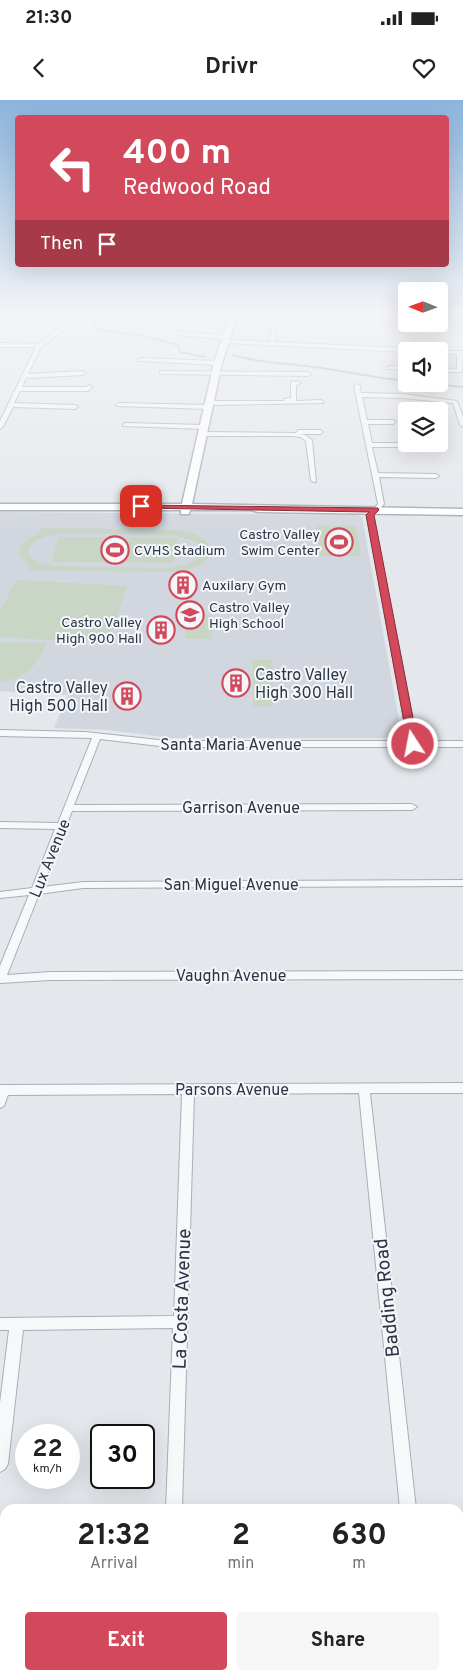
<!DOCTYPE html>
<style>
body{margin:0;font-family:Overpass,sans-serif;background:#f6f6f6;color:#222;height:100vh;display:flex;flex-direction:column;font-size:19px;white-space:nowrap}
*{box-sizing:border-box;margin:0}
p{font-size:16px;color:#767676}
.icon{flex:none;width:28px;height:28px;fill:none;stroke:currentColor;stroke-width:2;stroke-linecap:round;stroke-linejoin:round}
.map{position:relative;flex:1;overflow:hidden}
.details{position:absolute;left:0px;top:1404px;width:464px;height:176px;display:flex;flex-direction:column;background:#fff;border-radius:15px 15px 0 0;box-shadow:0 5px 20px #0002}
.details>*{flex:none}
.banner{position:absolute;left:15px;top:15px;width:434px;height:152px;border-radius:5px;box-shadow:0 5px 20px #0002;background:#d1495b;color:#fff;overflow:hidden}
.needle{width:32px;rotate:271deg}
.tools{position:absolute;left:398px;top:182px;display:grid;gap:10px}
.tools a{display:grid;place-items:center;width:50px;height:50px;border-radius:5px;background:#fff;box-shadow:0 5px 20px #0002;font-size:25px}
.speed{position:absolute;left:15px;top:1324px;display:flex;gap:10px;font-size:25px;font-weight:700;text-align:center}
.speed>*{display:grid;place-content:center;width:65px;height:65px;border-radius:50%;background:#fff;box-shadow:0 5px 20px #0002;line-height:1}
.speed small{font-size:12px;font-weight:400}
.speed .limit{border:2px solid #111;border-radius:8px;background:#fff;color:#111}
.pin{position:absolute;display:grid;place-items:center;width:42px;height:42px;color:#fff;margin:-21px;border-radius:10px;box-shadow:0 2px 8px #0006}
.me{position:absolute;width:55px;margin:-28px;rotate:349deg;stroke-linejoin:round;filter:drop-shadow(0 0 4px #0008)}
.turn{display:flex;align-items:center;gap:18px;height:105px;padding:0 25px;font-size:22px}
.turn .icon{width:65px;height:65px;stroke-width:2.5}
.turn b{display:block;font-size:35px;line-height:42px}
.then{display:flex;align-items:center;height:48px;padding:0 25px;background:#0003;gap:10px;font-size:19px}
.eta{display:flex;justify-content:space-evenly;align-items:center;height:85px;text-align:center}
.eta b{font-size:30px;font-weight:700;line-height:35px}
.cta{display:flex;gap:10px;margin-top:auto;padding:10px 25px}
.cta a{flex:1;height:58px;border-radius:5px;background:#d1495b;color:#fff;font-size:20px;font-weight:700;line-height:58px;text-align:center}
.cta a+a{background:#f6f6f6;color:#222}
.status{display:flex;justify-content:space-between;align-items:center;height:35px;padding:0 25px;background:#fff;direction:ltr}
.status svg{height:14px;fill:currentColor}
header{display:flex;justify-content:space-between;align-items:center;height:65px;padding:0 25px;background:#fff;font-size:22px;font-weight:700}
.map>svg:first-child{display:block}
.built{fill:#d2d6de}
.green{fill:#c9d6c5;fill-rule:evenodd}
.lines{fill:none;stroke-linecap:round;stroke-linejoin:round}
.stream{stroke:#9fb4cc;stroke-width:2}
.street-casing{stroke:#a9aeb7;stroke-width:2}
.secondary-casing{stroke:#a9aeb7;stroke-width:3}
.street{fill:#f7f8fa;fill-rule:evenodd}
.secondary{fill:#fff;fill-rule:evenodd}
.route{fill:#d1495b;stroke:#882f3b}
.labels{text-anchor:middle;stroke-width:4;stroke-linejoin:round;paint-order:stroke}
.far-poi-label{font-size:14px;fill:#2b3445;stroke:#f4f6f9;text-anchor:start}
.poi-label{font-size:16px;fill:#2b3445;stroke:#f4f6f9;text-anchor:start}
.street-label{font-size:16px;fill:#2b3445;stroke:#f4f6f9}
.near-street-label{font-size:19px;fill:#2b3445;stroke:#f4f6f9}
</style>
<div class="status"><b>21:30</b><svg viewBox="0 0 49 12"><path d="M0 12V9h3v3zM5 12V6h3v6zM10 12V3h3v9zM15 12V0h3v12zM26 1h20v11H26zM47 4h2v5h-2z"/></svg></div>
<header><svg class="icon" aria-label="back" viewBox="0 0 24 24"><path d="M15 5l-7 7 7 7"/></svg>Drivr<svg class="icon" aria-label="heart" viewBox="0 0 24 24"><path d="M12 20l-8-8c-3-5 5-10 8-4 3-6 11-1 8 4z"/></svg></header>
<div class="map">
<svg width="463" height="1579" viewBox="0 0 463 1579">
<rect width="100%" height="100%" fill="#e4e7ec"/>
<!-- built -->
<polygon class="built" points="0,412 357,415 362,417 401,631 399,635 393,638 172,638 107,630 54,628 68,595 0,591"/>
<!-- green -->
<g class="green">
<polygon points="316,426 356,426 361,456 320,456"/>
<path d="M41,428L176,430C190,432 207,435 212,451C208,467 187,470 173,472L28,470L29,465L20,456V447L29,438L40,433ZM63,433L175,435L196,442L202,450C198,464 182,466 169,468L53,466L40,463L30,457L28,450C34,437 50,435 63,433Z"/>
<polygon points="59,437 177,438 173,463 51,462"/>
<polygon points="16,480 127,486 113,530 82,542 0,537 0,512"/>
<polygon points="186,515 212,515 212,539 185,539"/>
<path d="M0,542L47,543C35,566 28,578 0,582Z"/>
<polygon points="252,560 272,560 274,606 253,606"/>
</g>
<g class="lines">
<!-- stream -->
<g class="stream">
<polyline points="103,213 103,217 93,223 94,226 107,231 143,236 178,245 180,252 205,257"/>
<path d="M233,255C260,263 286,263 314,267C345,271 375,278 406,281"/>
<polyline points="433,284 463,287"/>
</g>
<!-- street casing -->
<g class="street-casing">
<g id="street">
<polygon points="41,213 76,216 81,213 86,213 41,247 28,274 83,271 86,273 83,275 26,278 22,287 86,287 89,285 92,287 88,291 20,291 14,303 75,305 78,307 75,309 13,307 3,327 0,329 0,321 36,247 0,247 0,243 38,244 73,219"/>
<polygon points="175,213 233,215 235,216 233,217 177,215"/>
<polygon points="439,213 463,214 463,216 439,215"/>
<polygon points="274,229 276,230 274,242 425,249 428,251 406,252 224,243 221,241 224,239 269,242 272,230"/>
<polygon points="180,232 226,235 229,237 226,239 178,235"/>
<polygon points="437,251 463,251 462,272 439,272 439,268 457,269 457,254 439,254"/>
<polygon points="141,258 218,261 221,263 218,265 139,261 139,259"/>
<polygon points="390,266 406,266 406,270 388,269 388,267"/>
<polygon points="162,271 308,272 311,274 308,276 160,274 160,272"/>
<polygon points="298,281 301,283 296,285 296,301 321,300 324,302 323,303 209,305 206,303 209,301 284,301 284,299 291,298 291,282"/>
<polygon points="357,284 360,286 361,293 402,294 457,301 463,317 463,327 460,325 453,303 402,298 362,297 367,320 393,320 396,322 393,324 368,324 372,343 399,343 402,345 399,347 372,347 378,373 436,374 439,376 436,378 379,377 384,404 373,416 417,641 463,641 463,647 168,647 100,639 74,705 412,704 417,707 412,710 72,711 42,787 83,782 463,780 463,786 83,788 39,794 7,875 50,872 463,871 463,879 50,880 0,883 0,866 29,795 0,798 0,792 32,788 55,729 0,728 0,722 58,723 92,638 0,636 0,630 85,632 168,641 408,641 367,416 378,404 354,286"/>
<polygon points="119,303 208,305 211,307 208,309 117,306 116,305"/>
<polygon points="125,323 204,325 207,327 204,329 123,326 123,324"/>
<polygon points="298,330 320,330 323,332 320,334 300,334 305,335 312,340 316,382 311,381 306,341 301,337 292,336 202,336 199,334 202,332 296,333"/>
<polygon points="463,983 463,993 370,993 416,1409 400,1409 359,993 194,994 182,1409 166,1409 173,1228 23,1230 8,1364 5,1369 0,1372 0,1303 9,1230 0,1230 0,1218 174,1216 182,994 8,995 4,1006 0,1008 0,985"/>
<rect x="160" y="1575" width="18" height="4"/>
<rect x="417" y="1575" width="18" height="4"/>
</g>
</g>
<!-- secondary casing -->
<g class="secondary-casing">
<polygon id="secondary" points="230,213 238,213 222,263 192,404 463,409 463,415 258,412 251,410 190,410 189,414 181,414 181,410 0,410 0,404 182,404 214,263"/>
</g>
<!-- street -->
<use href="#street" class="street"/>
<!-- secondary -->
<use href="#secondary" class="secondary"/>
</g>
<!-- sky -->
<linearGradient id="sky" x2="0" y2="1"><stop stop-color="#8bb4dd"/><stop offset="0.49" stop-color="#f3f4f6"/><stop offset="1" stop-color="#f3f4f6" stop-opacity="0"/></linearGradient>
<rect width="463" height="434" fill="url(#sky)"/>
<!-- route -->
<polygon class="route" points="138,405 378,408 379,410 374,415 418,644 416,646 409,646 408,644 366,415 369,412 141,408 137,406"/>
<!-- icons -->
<defs>
<g id="stadium-ring" transform="scale(1.4375)"><circle r="9.5" fill="#f4f6f9" stroke="#d1495b" stroke-width="1.5"/><path d="M0-5a6.5 5 0 1 0 0 10a6.5 5 0 1 0 0-10ZM-3.5-1.8h7v3.6h-7Z" fill="#d1495b"/></g>
<g id="building-ring" transform="scale(1.4375)"><circle r="9.5" fill="#f4f6f9" stroke="#d1495b" stroke-width="1.5"/><path d="M-4-6H4V6H1V3H-1V6H-4ZM-2.5-4.3h1.7v1.8h-1.7ZM.8-4.3h1.7v1.8H.8ZM-2.5-1h1.7V.8h-1.7ZM.8-1h1.7V.8H.8Z" fill="#d1495b"/></g>
<g id="school-ring" transform="scale(1.4375)"><circle r="9.5" fill="#f4f6f9" stroke="#d1495b" stroke-width="1.5"/><path d="M0-5L7-2L0 1L-7-2ZM-4 1L0 2.5L4 1V4Q0 6-4 4Z" fill="#d1495b"/></g>
</defs>
<g fill-rule="evenodd">
<use href="#stadium-ring" x="339" y="442"/>
<use href="#stadium-ring" x="115" y="450"/>
<use href="#building-ring" x="183" y="485"/>
<use href="#school-ring" x="190" y="515"/>
<use href="#building-ring" x="161" y="530"/>
<use href="#building-ring" x="236" y="583"/>
<use href="#building-ring" x="127" y="596"/>
</g>
<g class="labels">
<!-- far-poi labels -->
<g class="far-poi-label">
<text x="320" y="439" text-anchor="end">Castro Valley<tspan x="320" dy="16">Swim Center</tspan></text>
<text x="134" y="455">CVHS Stadium</text>
<text x="202" y="490">Auxilary Gym</text>
<text x="209" y="512">Castro Valley<tspan x="209" dy="16">High School</tspan></text>
<text x="142" y="527" text-anchor="end">Castro Valley<tspan x="142" dy="16">High 900 Hall</tspan></text>
</g>
<!-- poi labels -->
<g class="poi-label">
<text x="255" y="580">Castro Valley<tspan x="255" dy="18">High 300 Hall</tspan></text>
<text x="108" y="593" text-anchor="end">Castro Valley<tspan x="108" dy="18">High 500 Hall</tspan></text>
</g>
<!-- street labels -->
<g class="street-label">
<text x="231" y="650">Santa Maria Avenue</text>
<text x="241" y="713">Garrison Avenue</text>
<text transform="translate(49 758) rotate(-68)" y="6">Lux Avenue</text>
<text x="231" y="790">San Miguel Avenue</text>
<text x="231" y="881">Vaughn Avenue</text>
<text x="232" y="995">Parsons Avenue</text>
</g>
<!-- near-street labels -->
<g class="near-street-label">
<text transform="translate(386 1198) rotate(-96)" y="7">Badding Road</text>
<text transform="translate(181 1199) rotate(-88)" y="7">La Costa Avenue</text>
</g>
</g>
</svg>
<div class="tools">
<a><svg class="needle" viewBox="-14 -14 28 28"><path d="M0-13l5 13h-10z" fill="#e53935"/><path d="M0 13l5-13h-10z" fill="#767676"/></svg></a>
<a><svg class="icon" aria-label="sound" viewBox="0 0 24 24"><path d="M4 9h4l5-4v14l-5-4H4zM17 9q2 3 0 6"/></svg></a>
<a><svg class="icon" aria-label="layers" viewBox="0 0 24 24"><path d="M12 4l9 5-9 5-9-5zM3 14l9 5 9-5"/></svg></a>
</div>
<div class="speed"><div>22<small>km/h</small></div><div class="limit">30</div></div>
<div class="pin" style="left:141px;top:406px;background:#d93025"><svg class="icon" aria-label="arrive" viewBox="0 0 24 24"><path d="M6 21V4h12l-3 4 3 4H6"/></svg></div>
<svg class="me" style="left:413px;top:644px" viewBox="-20 -20 40 40"><circle r="17" fill="#d1495b" stroke="#fff" stroke-width="3"/><path d="M0-11L8 9 0 5-8 9z" fill="#fff"/></svg>
<div class="banner">
<div class="turn"><svg class="icon" aria-label="left" viewBox="0 0 24 24"><path d="M17 20v-9H6M10 6l-5 5 5 5"/></svg><div><b>400 m</b>Redwood Road</div></div>
<div class="then">Then<svg class="icon" aria-label="arrive" viewBox="0 0 24 24"><path d="M6 21V4h12l-3 4 3 4H6"/></svg></div>
</div>
<section class="details">
<div class="eta">
<div><b>21:32</b><p>Arrival</p></div>
<div><b>2</b><p>min</p></div>
<div><b>630</b><p>m</p></div>
</div>
<div class="cta"><a>Exit</a><a>Share</a></div>
</section>
</div>
